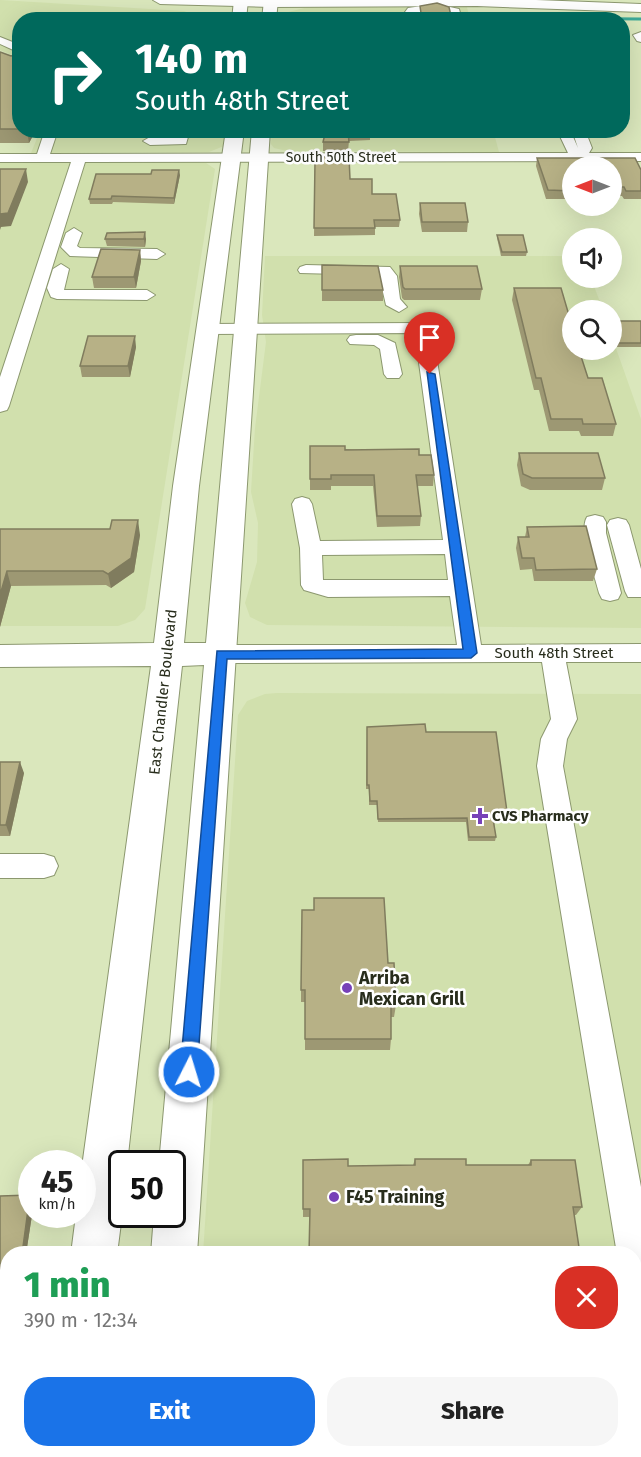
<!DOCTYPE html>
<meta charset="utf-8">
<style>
body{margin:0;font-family:"Fira Sans",sans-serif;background:#f6f6f6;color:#222;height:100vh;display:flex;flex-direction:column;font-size:22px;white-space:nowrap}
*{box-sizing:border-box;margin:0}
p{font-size:20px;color:#767676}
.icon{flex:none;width:33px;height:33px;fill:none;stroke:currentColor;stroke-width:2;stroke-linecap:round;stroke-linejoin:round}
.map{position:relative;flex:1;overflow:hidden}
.drawer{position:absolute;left:0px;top:1246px;width:642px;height:212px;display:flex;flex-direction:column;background:#fff;border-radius:24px 24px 0 0;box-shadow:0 6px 24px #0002}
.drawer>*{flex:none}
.guide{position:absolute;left:12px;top:12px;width:618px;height:126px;border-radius:24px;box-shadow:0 6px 24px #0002;background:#00695c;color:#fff;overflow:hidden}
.needle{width:39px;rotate:270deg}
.tools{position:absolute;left:562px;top:156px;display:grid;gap:12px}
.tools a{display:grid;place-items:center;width:60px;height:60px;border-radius:50%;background:#fff;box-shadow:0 6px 24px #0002;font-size:30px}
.speed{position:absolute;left:18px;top:1150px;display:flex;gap:12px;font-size:30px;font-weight:700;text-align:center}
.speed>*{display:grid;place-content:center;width:78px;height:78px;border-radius:50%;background:#fff;box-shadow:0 6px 24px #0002;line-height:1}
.speed small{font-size:15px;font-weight:400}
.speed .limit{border:3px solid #111;border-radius:9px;background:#fff;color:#111}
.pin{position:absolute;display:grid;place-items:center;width:51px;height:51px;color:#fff;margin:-62px -26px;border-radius:50% 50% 50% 0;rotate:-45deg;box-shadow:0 0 6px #0007}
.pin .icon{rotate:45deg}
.me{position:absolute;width:66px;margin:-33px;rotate:5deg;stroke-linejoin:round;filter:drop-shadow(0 0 4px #0008)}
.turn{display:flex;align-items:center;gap:21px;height:126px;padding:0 24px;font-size:27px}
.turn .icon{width:78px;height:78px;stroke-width:2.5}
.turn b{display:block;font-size:42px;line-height:51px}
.round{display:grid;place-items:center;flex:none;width:63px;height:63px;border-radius:24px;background:#f6f6f6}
.headline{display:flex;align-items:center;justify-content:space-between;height:102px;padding:0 24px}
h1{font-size:36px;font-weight:800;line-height:45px;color:#1e9e55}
.cta{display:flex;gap:12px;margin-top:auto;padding:12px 24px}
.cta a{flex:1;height:69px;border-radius:24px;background:#1a73e8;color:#fff;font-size:24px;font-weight:800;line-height:69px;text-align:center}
.cta a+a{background:#f6f6f6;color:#222}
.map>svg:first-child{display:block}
.built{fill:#d1e0ad}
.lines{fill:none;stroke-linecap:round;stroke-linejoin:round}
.stream{stroke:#3ba897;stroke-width:3}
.minor-casing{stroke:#8c986f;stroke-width:2}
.major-casing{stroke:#8c986f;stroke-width:2}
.highway-casing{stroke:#8c986f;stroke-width:2}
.minor{fill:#fff;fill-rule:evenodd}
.major{fill:#fff;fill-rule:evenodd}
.highway{fill:#fff;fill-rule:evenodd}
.wall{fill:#9d9873}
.shaded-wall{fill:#807c5e}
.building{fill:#b7b186;stroke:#807c5e;stroke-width:1.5}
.route{fill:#1a73e8;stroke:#114b97;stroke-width:1.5}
.poi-dot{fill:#7741b8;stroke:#fff;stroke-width:2}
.labels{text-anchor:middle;stroke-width:5;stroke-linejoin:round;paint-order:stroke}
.far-street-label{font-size:14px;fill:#282d1c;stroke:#fff}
.street-label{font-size:15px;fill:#282d1c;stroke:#fff}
.poi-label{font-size:15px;font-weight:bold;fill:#282d1c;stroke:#fff;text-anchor:start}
.near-poi-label{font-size:18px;font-weight:bold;fill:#282d1c;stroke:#fff;text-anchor:start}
</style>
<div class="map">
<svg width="641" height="1457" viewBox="0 0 641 1457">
<rect width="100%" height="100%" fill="#dae7bc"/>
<!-- built -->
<g class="built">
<polygon points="0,0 184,11 205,19 20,20 19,58 0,50"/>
<polygon points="321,4 466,4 470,19 283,20 283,15 288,12"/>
<polygon points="493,130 499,152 287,151 274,148 271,144 272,131"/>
<polygon points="40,131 225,131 224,146 209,152 31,153"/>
<polygon points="0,162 196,162 206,163 215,169 145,609 135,620 118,626 0,626"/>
<polygon points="265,256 573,256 573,278 591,278 603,310 573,310 573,350 612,350 612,337 641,419 641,628 267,625 250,617 245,603 257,562 258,523 251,492 255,428 266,342 262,315"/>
<polygon points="277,693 641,694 641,1457 210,1457 210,1450 634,1450 634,1254 203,1254 238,715 247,701 265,694"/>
</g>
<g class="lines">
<!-- stream -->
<polyline class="stream" points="510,18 641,19"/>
<!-- minor casing -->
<g class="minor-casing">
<g id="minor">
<polygon points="436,4 459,9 462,20 451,20 450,13 436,10 416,13 417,20 406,20 405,12 408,8"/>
<polygon points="641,32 641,42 637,41 633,35"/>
<polygon points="0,37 20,45 20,53 0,44"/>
<polygon points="45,130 58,130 50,154 568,153 557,130 570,130 578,148 572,130 585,130 592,148 589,153 641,153 641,161 85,162 9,406 7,410 0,412 0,377 71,162 0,162 0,154 37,154"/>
<polygon points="176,130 190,130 186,144 150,145 143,141 150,137 175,137"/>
<polygon points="74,228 82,233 77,246 80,248 157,249 165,254 157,259 70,256 61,247 66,233"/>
<polygon points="61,264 69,269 64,290 147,290 155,295 147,300 57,299 51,297 47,288 53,269"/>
<polygon points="306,265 390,267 397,276 400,299 407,307 399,312 386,305 379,275 300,273 298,270 300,267"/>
<path d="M423,323L429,324L432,328L481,645L641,644V662H566L577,719L567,739L563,766L641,1187V1287L638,1288L634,1287V1254H617L537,766L541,739L551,719L542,662L221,663L213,660L209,654L213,648L221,645H457L450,596L328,597L304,590L301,585L300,548L292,504L295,499L302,497L309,499L312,504L320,541L443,540L415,333L207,334L201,333L198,329L201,325L207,324ZM445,554L448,580H323L322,555Z"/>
<polygon points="356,335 378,335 395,343 402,374 399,378 387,378 384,374 380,349 374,345 350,344 347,340 350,336"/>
<path d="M595,515L603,517L606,522V533L621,593L618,599L610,601L602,599L599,593C595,576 578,531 587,517Z"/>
<polygon points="618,518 626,520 629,525 641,569 641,597 628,597 625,591 607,525 610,520"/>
<polygon points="0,854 44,854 54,857 58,866 54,875 44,878 0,878"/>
<rect x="0" y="1336" width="8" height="38"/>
<polygon points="634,1406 641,1409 641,1449 634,1446"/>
</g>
</g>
<!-- major casing -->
<g class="major-casing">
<g id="major">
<polygon points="234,0 248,0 246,20 232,20"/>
<polygon points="264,0 278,0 276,20 262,20"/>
<polygon points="226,130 244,130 199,486 184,643 206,643 252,130 270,130 197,1254 151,1254 154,1215 172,1215 172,1164 159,1164 204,665 182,666 127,1164 122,1164 122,1215 117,1254 71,1254 76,1215 82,1215 82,1167 151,666 0,667 0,645 154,643 173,486"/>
<rect x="43" y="1450" width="52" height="7"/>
<rect x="132" y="1450" width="52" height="7"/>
</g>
</g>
<!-- highway casing -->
<g class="highway-casing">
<polygon id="highway" points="153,0 536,0 641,4 641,12 477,6 270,7 160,4"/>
</g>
<!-- minor -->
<use href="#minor" class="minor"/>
<!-- major -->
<use href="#major" class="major"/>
<!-- highway -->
<use href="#highway" class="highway"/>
</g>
<!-- wall -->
<g class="wall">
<polygon points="0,52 11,56 20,54 20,130 36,130 29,143 0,143"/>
<polygon points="82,130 138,130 137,135 83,138"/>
<polygon points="139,130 173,130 172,135 150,135 138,138"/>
<polygon points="326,130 370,130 370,140 349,141 348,151 323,151 323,142"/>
<polygon points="537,158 635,158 641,170 641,199 624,199 622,196 612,196 612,166 573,166 573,199 546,199 536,166"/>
<polygon points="315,162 350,179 372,194 400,220 399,227 375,227 375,235 314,236"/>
<polygon points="180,175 174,204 113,202 112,204 90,204 89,199"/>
<polygon points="420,203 468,222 467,232 422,232 419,214"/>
<polygon points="497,235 527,252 526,256 501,256 497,238"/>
<polygon points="105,239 146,239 145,247 107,246"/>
<polygon points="140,250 141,261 136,288 94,288 92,277"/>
<polygon points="322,265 383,290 383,301 322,301"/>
<polygon points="400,266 482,289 480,300 404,300 402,298 399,277"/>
<polygon points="514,288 588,378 616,424 613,436 581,436 579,431 549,431 539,390 534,390 512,300"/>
<polygon points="612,321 641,321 641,347 617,347 612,333"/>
<polygon points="136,347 130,377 82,377 80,366"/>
<polygon points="310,446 419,455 434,475 433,486 417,486 421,516 420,526 377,527 373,486 331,486 331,490 310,490"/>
<polygon points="519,453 605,478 602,490 530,490 521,486 517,465"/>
<polygon points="527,527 597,569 593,581 534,581 532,569 520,570 516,548 518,537 525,537"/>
<polygon points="0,529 140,535 134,572 111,588 106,585 11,586 0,627"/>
<polygon points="367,727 426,732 508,819 507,822 494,822 496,837 495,841 468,841 466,822 378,822 377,805 369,805 369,789 366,789"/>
<polygon points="0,762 24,773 10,836 0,836"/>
<polygon points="388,963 396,1005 394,1017 391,1017 391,1039 390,1050 305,1050 305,1002 301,1002 301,990"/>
<polygon points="415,1159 466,1165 528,1165 531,1160 582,1207 576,1215 303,1217 303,1209 413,1165"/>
<polygon points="0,1196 32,1196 32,1215 26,1254 8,1254 8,1274 0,1275"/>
</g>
<!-- shaded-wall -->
<g class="shaded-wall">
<polygon points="27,130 36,130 29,143"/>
<polygon points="150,131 150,135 138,138 138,135"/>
<polygon points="26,169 28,182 11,226 1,227 0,230 0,214"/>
<polygon points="179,170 180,175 174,204 174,198"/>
<polygon points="145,232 146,239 145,247 144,239"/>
<polygon points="140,250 141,261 136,288 134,277"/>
<polygon points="135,336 136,347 130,377 128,366"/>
<polygon points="138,520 140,535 134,572 111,588 108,574"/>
<polygon points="7,571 11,586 0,627 0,595"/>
<polygon points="20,762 24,773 10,836 6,825"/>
<polygon points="30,1195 32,1196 32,1215 26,1254 22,1254"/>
<polygon points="0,1447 5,1448 3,1457 0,1457"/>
</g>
<!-- building -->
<g class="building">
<polygon points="437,3 449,7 452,20 422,20 420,6"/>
<polygon points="0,52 11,56 20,54 20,129 0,129"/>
<polygon points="139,130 172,130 150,131 138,135"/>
<polygon points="326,130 370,130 370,131 348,131 349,142 323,142"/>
<polygon points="321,157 349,157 350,179 372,179 372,194 396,194 400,220 374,220 375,228 314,228 315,162 320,162"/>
<polygon points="537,158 635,158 641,170 641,191 626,191 624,187 612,187 612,166 573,166 573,191 548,190"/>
<polygon points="0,169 26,169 8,213 0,214"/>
<polygon points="152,170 179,170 174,198 112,196 111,199 89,199 96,174 151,174"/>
<polygon points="420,203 465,203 468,222 422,222"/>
<polygon points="145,232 144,239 105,239 107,233"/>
<polygon points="497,235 523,235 527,252 502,252"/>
<polygon points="101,249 140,250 134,277 92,277"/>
<polygon points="322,265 378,266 383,290 322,290"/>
<polygon points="400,266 477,266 482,289 405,289 403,287"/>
<polygon points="514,288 561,288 573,329 573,350 579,350 588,378 602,378 616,424 583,424 582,419 551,419 541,378 536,378"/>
<polygon points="612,321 641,321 641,343 618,343 612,326"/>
<polygon points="88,336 135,336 128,366 80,366"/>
<polygon points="310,446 345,446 345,450 419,449 419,455 431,455 434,475 416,475 421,516 377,516 374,475 331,475 331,479 310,479"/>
<polygon points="519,453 598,453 605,478 532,478 523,474"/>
<polygon points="112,520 138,520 131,558 108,574 103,571 7,571 0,595 0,529 110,529"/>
<polygon points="586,526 597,569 536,570 534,558 522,558 518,537 529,537 527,527"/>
<polygon points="425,724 426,732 496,732 508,819 493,819 496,837 469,837 467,818 378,819 377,801 370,801 369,785 367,785 367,727"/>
<polygon points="0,762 20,762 6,825 0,825"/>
<polygon points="314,898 384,898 388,963 394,963 396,1005 391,1005 391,1039 305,1039 305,990 301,990 302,910 314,910"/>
<polygon points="348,1159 348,1166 415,1165 415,1159 466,1159 466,1165 531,1165 531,1160 575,1160 582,1207 573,1207 580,1254 309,1254 310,1209 303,1209 303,1160"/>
<polygon points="30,1195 22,1254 8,1254 8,1270 0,1271 0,1196"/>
</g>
<!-- route -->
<polygon class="route" points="427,372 435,374 477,653 471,658 227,659 197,1072 195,1078 189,1081 182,1078 180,1072 217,651 463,649"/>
<!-- markers -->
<g class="poi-dot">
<path d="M477 807h6v6h6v6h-6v6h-6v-6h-6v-6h6z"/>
<circle cx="347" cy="988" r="6"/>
<circle cx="334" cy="1197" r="6"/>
</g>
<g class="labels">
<!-- far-street labels -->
<g class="far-street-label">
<text x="341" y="162">South 50th Street</text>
</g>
<!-- street labels -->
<g class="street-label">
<text x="554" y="658">South 48th Street</text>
<text transform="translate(163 692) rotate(-84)" y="5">East Chandler Boulevard</text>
</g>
<!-- poi labels -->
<g class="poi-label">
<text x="492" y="821">CVS Pharmacy</text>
</g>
<!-- near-poi labels -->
<g class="near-poi-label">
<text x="359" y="984">Arriba<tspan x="359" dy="21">Mexican Grill</tspan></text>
<text x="346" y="1203">F45 Training</text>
</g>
</g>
</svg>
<div class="tools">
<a><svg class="needle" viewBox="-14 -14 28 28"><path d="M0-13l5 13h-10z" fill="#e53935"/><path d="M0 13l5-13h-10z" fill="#767676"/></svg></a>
<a><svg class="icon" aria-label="sound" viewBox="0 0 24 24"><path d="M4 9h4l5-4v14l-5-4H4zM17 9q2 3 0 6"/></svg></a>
<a><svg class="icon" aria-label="search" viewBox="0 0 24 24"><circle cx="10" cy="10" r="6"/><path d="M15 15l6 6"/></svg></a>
</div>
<div class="speed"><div>45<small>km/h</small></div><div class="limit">50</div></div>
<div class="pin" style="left:430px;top:374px;background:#d93025"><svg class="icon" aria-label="arrive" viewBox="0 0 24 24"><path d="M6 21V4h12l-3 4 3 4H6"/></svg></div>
<svg class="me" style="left:189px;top:1072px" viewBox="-20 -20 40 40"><circle r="17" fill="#1a73e8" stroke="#fff" stroke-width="3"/><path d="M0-11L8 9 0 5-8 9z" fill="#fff"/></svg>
<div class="guide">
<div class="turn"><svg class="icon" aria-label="right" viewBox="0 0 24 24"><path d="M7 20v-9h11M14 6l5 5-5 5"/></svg><div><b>140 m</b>South 48th Street</div></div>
</div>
<section class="drawer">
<div class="headline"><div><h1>1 min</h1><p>390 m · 12:34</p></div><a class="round" style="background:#d93025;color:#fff"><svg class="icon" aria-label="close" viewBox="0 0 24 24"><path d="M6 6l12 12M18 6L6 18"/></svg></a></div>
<div class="cta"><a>Exit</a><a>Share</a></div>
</section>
</div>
